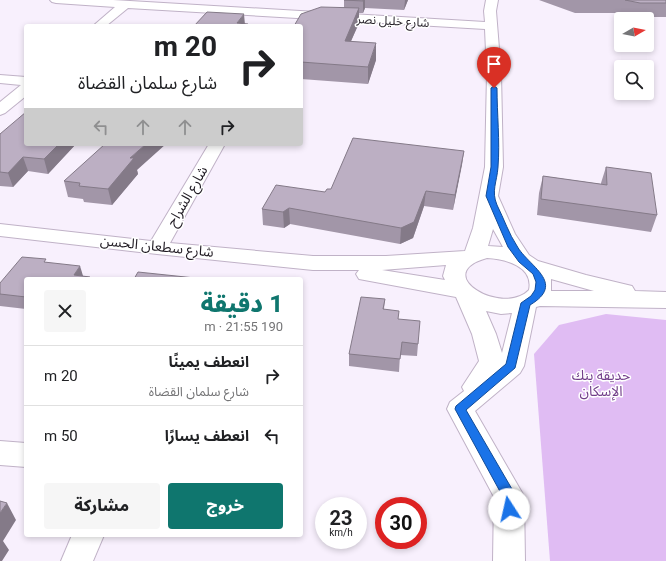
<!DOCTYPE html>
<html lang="ar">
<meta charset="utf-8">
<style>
body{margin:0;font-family:Roboto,"Noto Sans Arabic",sans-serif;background:#f6f6f6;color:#202124;direction:rtl;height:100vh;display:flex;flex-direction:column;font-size:15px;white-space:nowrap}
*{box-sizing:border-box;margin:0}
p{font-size:13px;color:#757577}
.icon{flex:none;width:22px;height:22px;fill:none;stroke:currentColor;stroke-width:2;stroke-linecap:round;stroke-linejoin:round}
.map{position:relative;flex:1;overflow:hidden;direction:ltr}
.sheet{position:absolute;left:24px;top:277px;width:279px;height:260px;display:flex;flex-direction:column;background:#fff;border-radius:4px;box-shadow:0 2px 6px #0003;direction:rtl}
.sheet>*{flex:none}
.banner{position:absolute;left:24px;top:24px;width:279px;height:122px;border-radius:4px;box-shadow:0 2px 6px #0003;direction:rtl;background:#fff;color:#202124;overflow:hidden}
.needle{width:26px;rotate:81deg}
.controls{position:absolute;left:614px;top:12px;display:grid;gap:8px}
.controls a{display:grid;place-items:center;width:40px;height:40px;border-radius:4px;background:#fff;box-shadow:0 2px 6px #0003;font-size:20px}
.speed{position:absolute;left:315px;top:497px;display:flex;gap:8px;font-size:20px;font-weight:700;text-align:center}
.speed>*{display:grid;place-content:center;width:52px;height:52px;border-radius:50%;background:#fff;box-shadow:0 2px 6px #0003;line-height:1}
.speed small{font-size:10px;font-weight:400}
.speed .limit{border:6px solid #d22;background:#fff;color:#111}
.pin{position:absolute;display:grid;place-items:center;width:34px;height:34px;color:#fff;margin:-41px -17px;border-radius:50% 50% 50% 0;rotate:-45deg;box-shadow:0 0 4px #0007}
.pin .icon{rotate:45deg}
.me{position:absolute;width:44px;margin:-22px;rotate:350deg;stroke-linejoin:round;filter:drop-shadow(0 0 3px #0008)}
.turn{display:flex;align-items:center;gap:14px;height:84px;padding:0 20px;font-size:18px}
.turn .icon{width:52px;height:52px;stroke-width:2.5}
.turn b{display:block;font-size:28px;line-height:34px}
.lanes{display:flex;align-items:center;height:38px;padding:0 20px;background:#0003;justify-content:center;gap:20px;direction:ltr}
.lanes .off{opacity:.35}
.round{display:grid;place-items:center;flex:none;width:42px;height:42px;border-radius:4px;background:#f6f6f6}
.head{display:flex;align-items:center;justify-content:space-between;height:68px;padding:0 20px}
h1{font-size:24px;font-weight:800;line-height:30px;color:#0f766e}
.button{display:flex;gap:8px;margin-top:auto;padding:8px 20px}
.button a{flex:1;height:46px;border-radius:4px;background:#0f766e;color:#fff;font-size:16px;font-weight:800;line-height:46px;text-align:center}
.button a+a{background:#f6f6f6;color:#202124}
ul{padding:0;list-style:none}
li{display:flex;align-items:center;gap:12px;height:60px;padding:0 20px;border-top:1px solid #e0e0e0}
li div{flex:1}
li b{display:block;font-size:15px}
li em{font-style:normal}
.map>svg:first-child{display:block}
.green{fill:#e0bcf3}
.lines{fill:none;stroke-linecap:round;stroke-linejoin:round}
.minor-casing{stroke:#c0b2c7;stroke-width:2}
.minor{fill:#fff;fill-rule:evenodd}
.wall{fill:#a296a8}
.shaded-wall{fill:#847a88}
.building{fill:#bcafc3;stroke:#847a88}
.route{fill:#1a73e8;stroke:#114b97}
.labels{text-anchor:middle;stroke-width:3;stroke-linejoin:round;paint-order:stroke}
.far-street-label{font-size:12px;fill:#1e1921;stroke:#fff}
.street-label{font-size:14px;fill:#1e1921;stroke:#fff}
.park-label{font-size:14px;fill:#713d89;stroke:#fff}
</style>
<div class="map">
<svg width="666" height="561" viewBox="0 0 666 561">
<rect width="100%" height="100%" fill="#f8f0fd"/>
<!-- green -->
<polygon class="green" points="606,314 666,320 666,561 550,561 534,354 559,325"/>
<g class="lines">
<!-- minor casing -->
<g class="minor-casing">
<g id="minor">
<path d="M50,0H113L485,22L484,11L486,0H498L496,11L501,74L503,167L498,196L515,234L529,255L538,261L586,275L632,286L635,291L666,292V308L540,306L536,307L524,366L520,373L475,411L524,496L525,561H493L494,497L447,409L450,402L464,391L462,387L479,361L472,334L456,297L359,279L356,274L359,270H313L157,254L0,236V224L151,241L209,144H225L170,243L313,256H386L465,251L473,228L485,167L487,74L485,29L128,8L106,26H93L115,7L56,3L52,2ZM493,229L503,247L488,246ZM487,258C505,259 534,266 529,290C503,317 429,274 487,258ZM446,265L443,276L445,280L382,270ZM551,279L594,291H551ZM486,311L501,314L512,313L502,353L496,334Z"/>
<polygon points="0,75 26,77 26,96 5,113 0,115 0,102 21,85 0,83"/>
<polygon points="0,441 26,443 26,467 0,465"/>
<polygon points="72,535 104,535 93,561 61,561"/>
</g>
</g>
<!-- minor -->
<use href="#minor" class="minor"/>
</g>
<!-- wall -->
<g class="wall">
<polygon points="344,0 408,0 404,10 365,8 363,13 359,13 359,23 351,41 376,60 368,84 301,79 301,26 344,7"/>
<polygon points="539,0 666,0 666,17 636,17 619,13 575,13"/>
<polygon points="0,134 76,144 48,174 28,171 13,187 0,186"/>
<polygon points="464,151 453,210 424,206 413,238 400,244 290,224 284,228 263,225 262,209 325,192"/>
<polygon points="606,167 657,215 651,232 537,215 539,193 543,176 601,184 601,183"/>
<polygon points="137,170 138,174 112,205 84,202 83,199 68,197 64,181"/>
<polygon points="47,262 83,276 90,277 91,279 26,279 26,309 0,306 0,283"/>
<polygon points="385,299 384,309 398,319 418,344 417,356 400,355 399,372 349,366 349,354"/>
</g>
<!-- shaded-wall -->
<g class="shaded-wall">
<polygon points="363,0 365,0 365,8 363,13"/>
<polygon points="405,0 408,0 404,10"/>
<polygon points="359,8 359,23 344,57 345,41"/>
<polygon points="244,14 245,25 237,23"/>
<polygon points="376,43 376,60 368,84 368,67"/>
<polygon points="59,144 76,144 48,174 44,159"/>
<polygon points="146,144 166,144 137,170 138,174 112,205 108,189 130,158"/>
<polygon points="464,151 462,165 453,210 455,195"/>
<polygon points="23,157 28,171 13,187 8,173"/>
<polygon points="426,191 424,206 413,238 400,244 401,228"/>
<polygon points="289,208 290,224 284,228 283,212"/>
<polygon points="80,266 84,279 74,275"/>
<polygon points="7,503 16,520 3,541 9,550 2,561 0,561 0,513"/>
</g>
<!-- building -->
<g class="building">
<polygon points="344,0 363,0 363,1"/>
<polygon points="625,0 666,0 666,3 640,3"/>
<polygon points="321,7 359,8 345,41 376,43 368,67 301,62 301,26 294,26 301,14"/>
<polygon points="207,12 244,14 237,23 248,24 246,26 194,26"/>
<polygon points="26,112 26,144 59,144 44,159 23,157 8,173 0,172 0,134"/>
<polygon points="353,138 464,151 455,195 426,191 414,222 401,228 289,208 283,212 262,209 276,185 325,192 327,189 331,189"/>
<polygon points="105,144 146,144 130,158 134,158 108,189 79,186 80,183 64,181"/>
<polygon points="606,167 651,173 657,215 541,199 543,176 607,185"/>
<polygon points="22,257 46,259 44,262 80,266 74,275 90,277 89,279 26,279 26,297 0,294 0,283"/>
<polygon points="138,272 195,278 195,279 134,279"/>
<polygon points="361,297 385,299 383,309 399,311 398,319 420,321 418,344 402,342 400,359 349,354"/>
<polygon points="0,501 7,503 0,513"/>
</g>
<!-- route -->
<path class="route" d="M494,86L497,88C497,114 500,141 498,167C497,182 491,191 497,205C504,219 509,234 517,246C528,266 567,283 530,305L515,368L466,410L516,496V509L514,513L509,515L505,513L503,509V497L455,409L456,406L506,364L521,303L531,296L535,290L536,282L533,274L519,262L508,247L486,196L491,167V88Z"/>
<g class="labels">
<!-- far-street labels -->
<g class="far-street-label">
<text transform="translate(393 21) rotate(3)" y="4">شارع خليل نصر</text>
</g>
<!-- street labels -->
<g class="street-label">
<text transform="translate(187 196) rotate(-60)" y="5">شارع الشراح</text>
<text transform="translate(157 246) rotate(6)" y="5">شارع سطعان الحسن</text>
</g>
<!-- park labels -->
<g class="park-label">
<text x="601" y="380">حديقة بنك<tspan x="601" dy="16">الإسكان</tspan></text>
</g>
</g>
</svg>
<div class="controls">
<a><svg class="needle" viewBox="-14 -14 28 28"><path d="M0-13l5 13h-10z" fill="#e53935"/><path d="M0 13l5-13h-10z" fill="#757577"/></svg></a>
<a><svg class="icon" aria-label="search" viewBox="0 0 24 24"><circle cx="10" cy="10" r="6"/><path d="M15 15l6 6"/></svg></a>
</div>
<div class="speed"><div>23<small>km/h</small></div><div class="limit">30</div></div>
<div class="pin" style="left:494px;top:88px;background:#d93025"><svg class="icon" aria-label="arrive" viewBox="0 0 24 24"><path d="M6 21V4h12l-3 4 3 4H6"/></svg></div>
<svg class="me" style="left:509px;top:509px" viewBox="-20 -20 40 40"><circle r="19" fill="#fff"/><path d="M0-13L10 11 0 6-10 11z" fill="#1a73e8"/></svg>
<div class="banner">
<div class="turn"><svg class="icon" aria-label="right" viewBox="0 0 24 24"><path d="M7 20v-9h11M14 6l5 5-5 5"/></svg><div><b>20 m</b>شارع سلمان القضاة</div></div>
<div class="lanes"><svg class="icon off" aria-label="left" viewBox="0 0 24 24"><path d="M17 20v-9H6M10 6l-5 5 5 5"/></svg><svg class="icon off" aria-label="ahead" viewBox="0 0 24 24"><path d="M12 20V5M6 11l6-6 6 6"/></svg><svg class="icon off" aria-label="ahead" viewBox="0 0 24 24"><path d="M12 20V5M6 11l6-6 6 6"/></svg><svg class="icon" aria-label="right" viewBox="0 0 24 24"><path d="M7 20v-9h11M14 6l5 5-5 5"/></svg></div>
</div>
<section class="sheet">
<div class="head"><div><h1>1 دقيقة</h1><p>190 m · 21:55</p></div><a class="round"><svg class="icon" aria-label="close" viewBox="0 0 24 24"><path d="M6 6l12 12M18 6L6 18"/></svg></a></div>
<ul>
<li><svg class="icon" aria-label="right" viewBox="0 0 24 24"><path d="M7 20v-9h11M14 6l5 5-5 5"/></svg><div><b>انعطف يمينًا</b><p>شارع سلمان القضاة</p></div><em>20 m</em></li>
<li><svg class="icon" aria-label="left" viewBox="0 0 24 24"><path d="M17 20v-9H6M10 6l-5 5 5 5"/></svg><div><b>انعطف يسارًا</b></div><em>50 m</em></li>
</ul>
<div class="button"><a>خروج</a><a>مشاركة</a></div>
</section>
</div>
